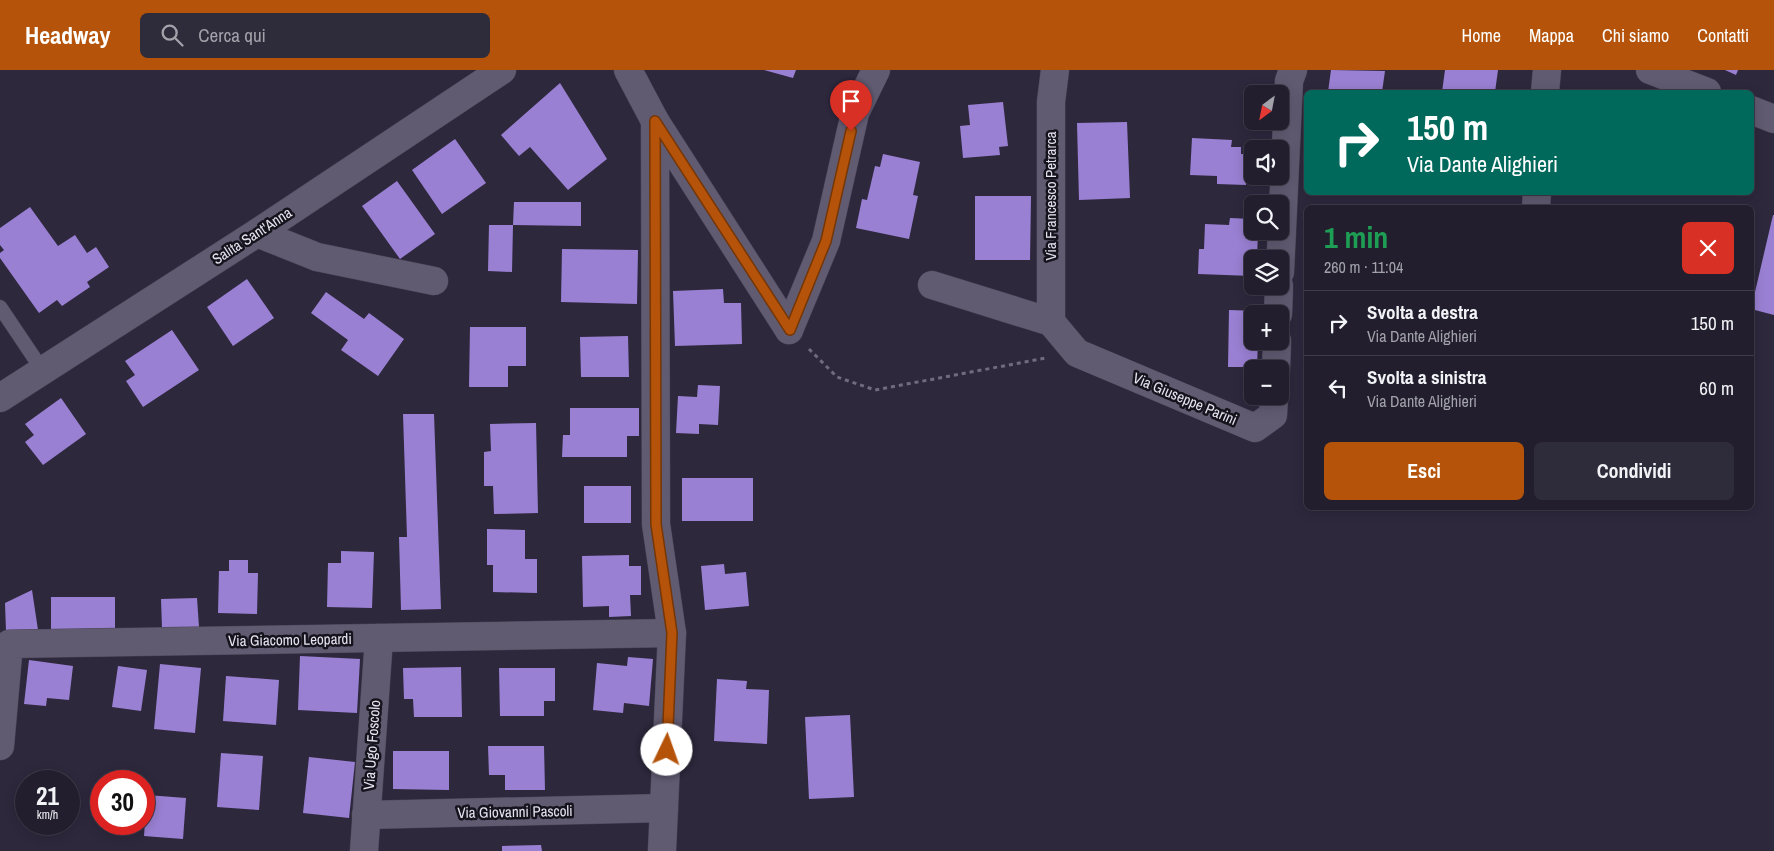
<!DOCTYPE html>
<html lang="it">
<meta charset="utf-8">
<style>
body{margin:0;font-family:"Archivo Narrow",sans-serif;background:#2e2b3a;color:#f1f3f6;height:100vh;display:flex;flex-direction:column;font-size:19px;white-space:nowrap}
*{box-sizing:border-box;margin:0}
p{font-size:16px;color:#a2a2aa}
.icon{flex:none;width:28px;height:28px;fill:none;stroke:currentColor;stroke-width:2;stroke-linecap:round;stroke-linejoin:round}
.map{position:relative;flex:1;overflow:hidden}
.sheet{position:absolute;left:1304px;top:135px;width:450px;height:305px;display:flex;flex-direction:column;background:#221e2e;border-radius:8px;box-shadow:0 2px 12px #0003,0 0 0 1px #3f3c4a}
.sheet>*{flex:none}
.guide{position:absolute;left:1304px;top:20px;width:450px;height:105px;border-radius:8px;box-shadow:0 2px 12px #0003,0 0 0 1px #3f3c4a;background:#00695c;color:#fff;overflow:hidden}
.needle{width:32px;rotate:212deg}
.fabs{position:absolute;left:1244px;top:15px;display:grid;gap:10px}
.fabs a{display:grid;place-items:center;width:45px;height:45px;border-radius:8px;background:#221e2e;box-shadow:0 2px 12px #0003,0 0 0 1px #3f3c4a;font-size:25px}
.speed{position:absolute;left:15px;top:700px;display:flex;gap:10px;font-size:25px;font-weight:700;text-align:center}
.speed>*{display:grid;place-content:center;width:65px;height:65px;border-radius:50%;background:#221e2e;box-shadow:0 2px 12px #0003,0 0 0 1px #3f3c4a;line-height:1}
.speed small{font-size:12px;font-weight:400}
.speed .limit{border:8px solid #d22;background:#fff;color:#111}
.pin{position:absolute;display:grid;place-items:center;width:42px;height:42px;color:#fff;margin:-51px -21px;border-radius:50% 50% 50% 0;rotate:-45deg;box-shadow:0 0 5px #0007}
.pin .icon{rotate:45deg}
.me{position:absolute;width:55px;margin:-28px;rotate:3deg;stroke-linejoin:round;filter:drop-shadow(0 0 4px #0008)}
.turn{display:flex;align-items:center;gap:18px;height:105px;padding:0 20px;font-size:22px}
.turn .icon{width:65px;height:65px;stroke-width:2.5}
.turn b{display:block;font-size:35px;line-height:42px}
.round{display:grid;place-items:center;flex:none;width:52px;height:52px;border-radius:8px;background:#2e2b3a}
.head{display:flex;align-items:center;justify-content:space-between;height:85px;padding:0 20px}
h1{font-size:30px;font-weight:700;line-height:38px;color:#1e9e55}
.cta{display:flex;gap:10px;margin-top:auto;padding:10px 20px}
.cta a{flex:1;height:58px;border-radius:8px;background:#b45309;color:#fff;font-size:20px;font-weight:700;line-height:58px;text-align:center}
.cta a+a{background:#2e2b3a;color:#f1f3f6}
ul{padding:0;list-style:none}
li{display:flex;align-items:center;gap:15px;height:65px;padding:0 20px;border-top:1px solid #3f3c4a}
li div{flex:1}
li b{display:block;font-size:19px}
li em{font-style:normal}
header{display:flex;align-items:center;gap:30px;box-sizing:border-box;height:70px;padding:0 25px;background:#b45309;color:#fff}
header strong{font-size:24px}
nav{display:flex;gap:28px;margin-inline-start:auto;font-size:18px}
.search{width:350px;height:45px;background:#2e2b3a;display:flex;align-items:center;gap:12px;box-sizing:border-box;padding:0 18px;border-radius:8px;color:#a2a2aa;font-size:19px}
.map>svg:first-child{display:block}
.building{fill:#9a80d3}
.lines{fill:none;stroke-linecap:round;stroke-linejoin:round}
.service-casing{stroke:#484354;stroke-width:15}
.minor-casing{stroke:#484354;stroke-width:29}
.tertiary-casing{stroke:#484354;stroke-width:29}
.path{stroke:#706b7d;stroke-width:3;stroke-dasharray:4 4;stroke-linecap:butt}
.service{stroke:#615b72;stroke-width:14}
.minor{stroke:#615b72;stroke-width:28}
.tertiary{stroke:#615b72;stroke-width:28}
.route-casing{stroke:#753606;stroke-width:12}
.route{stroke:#b45309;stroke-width:9}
.labels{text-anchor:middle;stroke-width:5;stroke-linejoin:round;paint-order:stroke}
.street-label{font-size:15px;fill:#e6e3f1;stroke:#15131c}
</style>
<header>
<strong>Headway</strong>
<div class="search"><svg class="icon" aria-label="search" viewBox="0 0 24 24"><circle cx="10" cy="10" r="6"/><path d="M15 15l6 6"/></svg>Cerca qui</div>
<nav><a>Home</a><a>Mappa</a><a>Chi siamo</a><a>Contatti</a></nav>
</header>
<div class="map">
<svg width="1774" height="781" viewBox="0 0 1774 781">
<rect width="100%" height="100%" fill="#2e283d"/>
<!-- building -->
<g class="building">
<polygon points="764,0 796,0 793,8"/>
<polygon points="1331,0 1385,1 1382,22 1328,22"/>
<polygon points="1445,0 1498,0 1495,22 1442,22"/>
<polygon points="1725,0 1738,0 1736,5"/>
<polygon points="560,13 607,89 568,120 530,77 519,86 501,65"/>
<polygon points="1003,32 1008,76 999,77 1000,85 963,88 960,56 970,55 968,35"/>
<polygon points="1127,52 1130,128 1079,130 1077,53"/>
<polygon points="1192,68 1232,70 1231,77 1241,77 1241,84 1247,84 1246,115 1217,114 1217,106 1190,105"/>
<polygon points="455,69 486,113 442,144 412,100"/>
<polygon points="883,84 920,92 913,125 918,126 909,169 856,158 862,129 867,130 875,96 880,97"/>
<polygon points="397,111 435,164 400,189 362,136"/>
<polygon points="975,126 1031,126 1030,190 975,190"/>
<polygon points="514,132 581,132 581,156 513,155 512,202 488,201 489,155 513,155"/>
<polygon points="30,137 58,176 75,165 87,183 96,177 109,197 87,212 90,217 62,236 57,230 39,243 0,188 0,183 4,180 0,175 0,158"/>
<polygon points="1773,145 1774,145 1774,245 1751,239"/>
<polygon points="1230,148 1252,149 1252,161 1258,161 1257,189 1252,189 1252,206 1198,204 1199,179 1204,179 1205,154 1229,155"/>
<polygon points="562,179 638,180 637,234 561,232"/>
<polygon points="247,209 274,248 233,276 207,237"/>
<polygon points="723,219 724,233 741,233 742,274 675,276 673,221"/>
<polygon points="326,222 364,249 369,243 404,269 378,306 341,280 348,270 311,243"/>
<polygon points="1229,240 1259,241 1258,244 1252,244 1252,271 1258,271 1257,297 1228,297"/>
<polygon points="470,257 526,257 526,296 508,296 508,317 469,317"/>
<polygon points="172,260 199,300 143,337 126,311 135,305 125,291"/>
<polygon points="628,266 629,307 581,307 580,267"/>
<polygon points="698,315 720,316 718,355 699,354 699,364 676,363 678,326 697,327"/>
<polygon points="61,328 86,364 43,395 25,372 34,365 25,354"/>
<polygon points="570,338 639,338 639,366 627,366 627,387 562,387 563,365 570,365"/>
<polygon points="403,344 434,344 441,539 401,540 399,467 407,467"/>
<polygon points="536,353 538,443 494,444 493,416 484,416 484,382 491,381 490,354"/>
<rect x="682" y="408" width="71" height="43"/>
<rect x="584" y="416" width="47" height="37"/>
<polygon points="487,459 525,460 525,489 537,489 537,523 493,522 493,495 487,495"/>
<polygon points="341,481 374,482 372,538 327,537 328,493 341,493"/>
<polygon points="629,485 629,496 641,496 641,525 630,525 631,546 609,547 609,536 583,537 582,486"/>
<polygon points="229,490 248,490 248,503 258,503 257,544 218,543 219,501 229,501"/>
<polygon points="724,494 725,504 746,502 749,536 705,540 701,496"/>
<polygon points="32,520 38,560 6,561 5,533"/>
<polygon points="51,527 115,527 115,559 51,560"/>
<polygon points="197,528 199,557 162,558 161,529"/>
<polygon points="300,586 360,589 357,643 298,640"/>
<polygon points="628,587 653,589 649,636 624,633 623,643 593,640 597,593 627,596"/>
<polygon points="29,590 73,596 69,630 47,628 46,636 24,634"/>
<polygon points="160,594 201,598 195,663 154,659"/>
<polygon points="118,596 147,600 141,641 112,637"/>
<polygon points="461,597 462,647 414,647 413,629 404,629 403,598"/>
<polygon points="499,598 555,598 555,631 544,631 544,646 500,646"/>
<polygon points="226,606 279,610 276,655 223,651"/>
<polygon points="717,609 747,611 746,619 769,620 767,674 714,671"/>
<polygon points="850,645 854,727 809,729 805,647"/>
<polygon points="488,676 544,676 545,720 505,720 505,705 489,705"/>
<polygon points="393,681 449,681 449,720 393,719"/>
<polygon points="221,683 263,686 259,740 217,737"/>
<polygon points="309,687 355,692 349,748 303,743"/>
<polygon points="147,725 186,728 183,769 144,766"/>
<polygon points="541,775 542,781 502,781 502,776"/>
</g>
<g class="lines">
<!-- service casing -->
<g class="service-casing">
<polyline id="service" points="0,237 43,301"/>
</g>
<!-- minor casing -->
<g class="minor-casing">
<g id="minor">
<polyline points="628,0 655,51 789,260"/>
<polyline points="1055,0 1051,32 1051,252 1077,283 1255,358 1273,345 1274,326"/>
<polyline points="1650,0 1707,22"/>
<polyline points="1545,22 1547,0"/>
<polyline points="1751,40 1774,49"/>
<polyline points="655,51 656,454 672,563 662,781"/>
<polyline points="1536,138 1537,122"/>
<polyline points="257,163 317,187 434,211"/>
<polyline points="1280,202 1289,11 1293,0"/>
<polyline points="932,215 1051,252"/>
<polyline points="1278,244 1279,216"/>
<polyline points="789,260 826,171 855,43 876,0"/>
<polyline points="1276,299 1277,271"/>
<polyline points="0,676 9,574 672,563"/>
<polyline points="366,745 664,738"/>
<polyline points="364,781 379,568"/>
</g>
</g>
<!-- tertiary casing -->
<g class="tertiary-casing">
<polyline id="tertiary" points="0,328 257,163 502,0"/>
</g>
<!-- path -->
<polyline class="path" points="809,279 837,307 875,320 1046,288"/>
<!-- service -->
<use href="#service" class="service"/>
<!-- minor -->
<use href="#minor" class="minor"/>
<!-- tertiary -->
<use href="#tertiary" class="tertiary"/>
</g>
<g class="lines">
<!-- route casing -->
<g class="route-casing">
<polyline id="route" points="667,680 672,563 656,454 655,51 790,260 826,171 851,61"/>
</g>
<!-- route -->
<use href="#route" class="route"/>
</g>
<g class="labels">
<!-- street labels -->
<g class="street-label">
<text transform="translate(1051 126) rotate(-90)" y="5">Via Francesco Petrarca</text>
<text transform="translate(252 166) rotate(-33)" y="5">Salita Sant'Anna</text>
<text transform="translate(1185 329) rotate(23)" y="5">Via Giuseppe Parini</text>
<text transform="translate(290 570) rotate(-1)" y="5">Via Giacomo Leopardi</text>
<text transform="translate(372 675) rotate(-86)" y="5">Via Ugo Foscolo</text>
<text transform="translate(515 742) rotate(-1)" y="5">Via Giovanni Pascoli</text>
</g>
</g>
</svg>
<div class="fabs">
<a><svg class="needle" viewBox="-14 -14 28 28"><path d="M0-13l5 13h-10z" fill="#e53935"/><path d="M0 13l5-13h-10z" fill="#a2a2aa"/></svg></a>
<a><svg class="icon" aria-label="sound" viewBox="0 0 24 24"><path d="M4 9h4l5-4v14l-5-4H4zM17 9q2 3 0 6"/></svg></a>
<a><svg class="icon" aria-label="search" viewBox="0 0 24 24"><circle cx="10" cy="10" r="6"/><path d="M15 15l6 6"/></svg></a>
<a><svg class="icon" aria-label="layers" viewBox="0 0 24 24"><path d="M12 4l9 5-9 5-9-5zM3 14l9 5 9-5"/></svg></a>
<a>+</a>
<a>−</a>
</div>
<div class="speed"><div>21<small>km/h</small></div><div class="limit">30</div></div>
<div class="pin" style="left:851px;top:61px;background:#d93025"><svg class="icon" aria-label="arrive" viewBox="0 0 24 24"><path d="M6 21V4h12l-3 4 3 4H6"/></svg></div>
<svg class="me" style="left:667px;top:680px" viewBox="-20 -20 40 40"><circle r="19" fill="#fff"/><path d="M0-13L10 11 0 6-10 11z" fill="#b45309"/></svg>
<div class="guide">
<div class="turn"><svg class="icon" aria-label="right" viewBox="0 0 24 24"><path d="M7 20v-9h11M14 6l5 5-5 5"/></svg><div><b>150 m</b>Via Dante Alighieri</div></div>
</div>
<section class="sheet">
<div class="head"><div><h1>1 min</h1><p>260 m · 11:04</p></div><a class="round" style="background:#d93025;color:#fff"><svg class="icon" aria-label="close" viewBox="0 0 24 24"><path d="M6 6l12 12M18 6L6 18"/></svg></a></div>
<ul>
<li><svg class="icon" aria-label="right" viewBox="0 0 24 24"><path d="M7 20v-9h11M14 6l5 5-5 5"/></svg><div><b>Svolta a destra</b><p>Via Dante Alighieri</p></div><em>150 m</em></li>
<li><svg class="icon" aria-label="left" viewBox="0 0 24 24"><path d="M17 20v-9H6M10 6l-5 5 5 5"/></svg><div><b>Svolta a sinistra</b><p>Via Dante Alighieri</p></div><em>60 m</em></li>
</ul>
<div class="cta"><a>Esci</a><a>Condividi</a></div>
</section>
</div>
